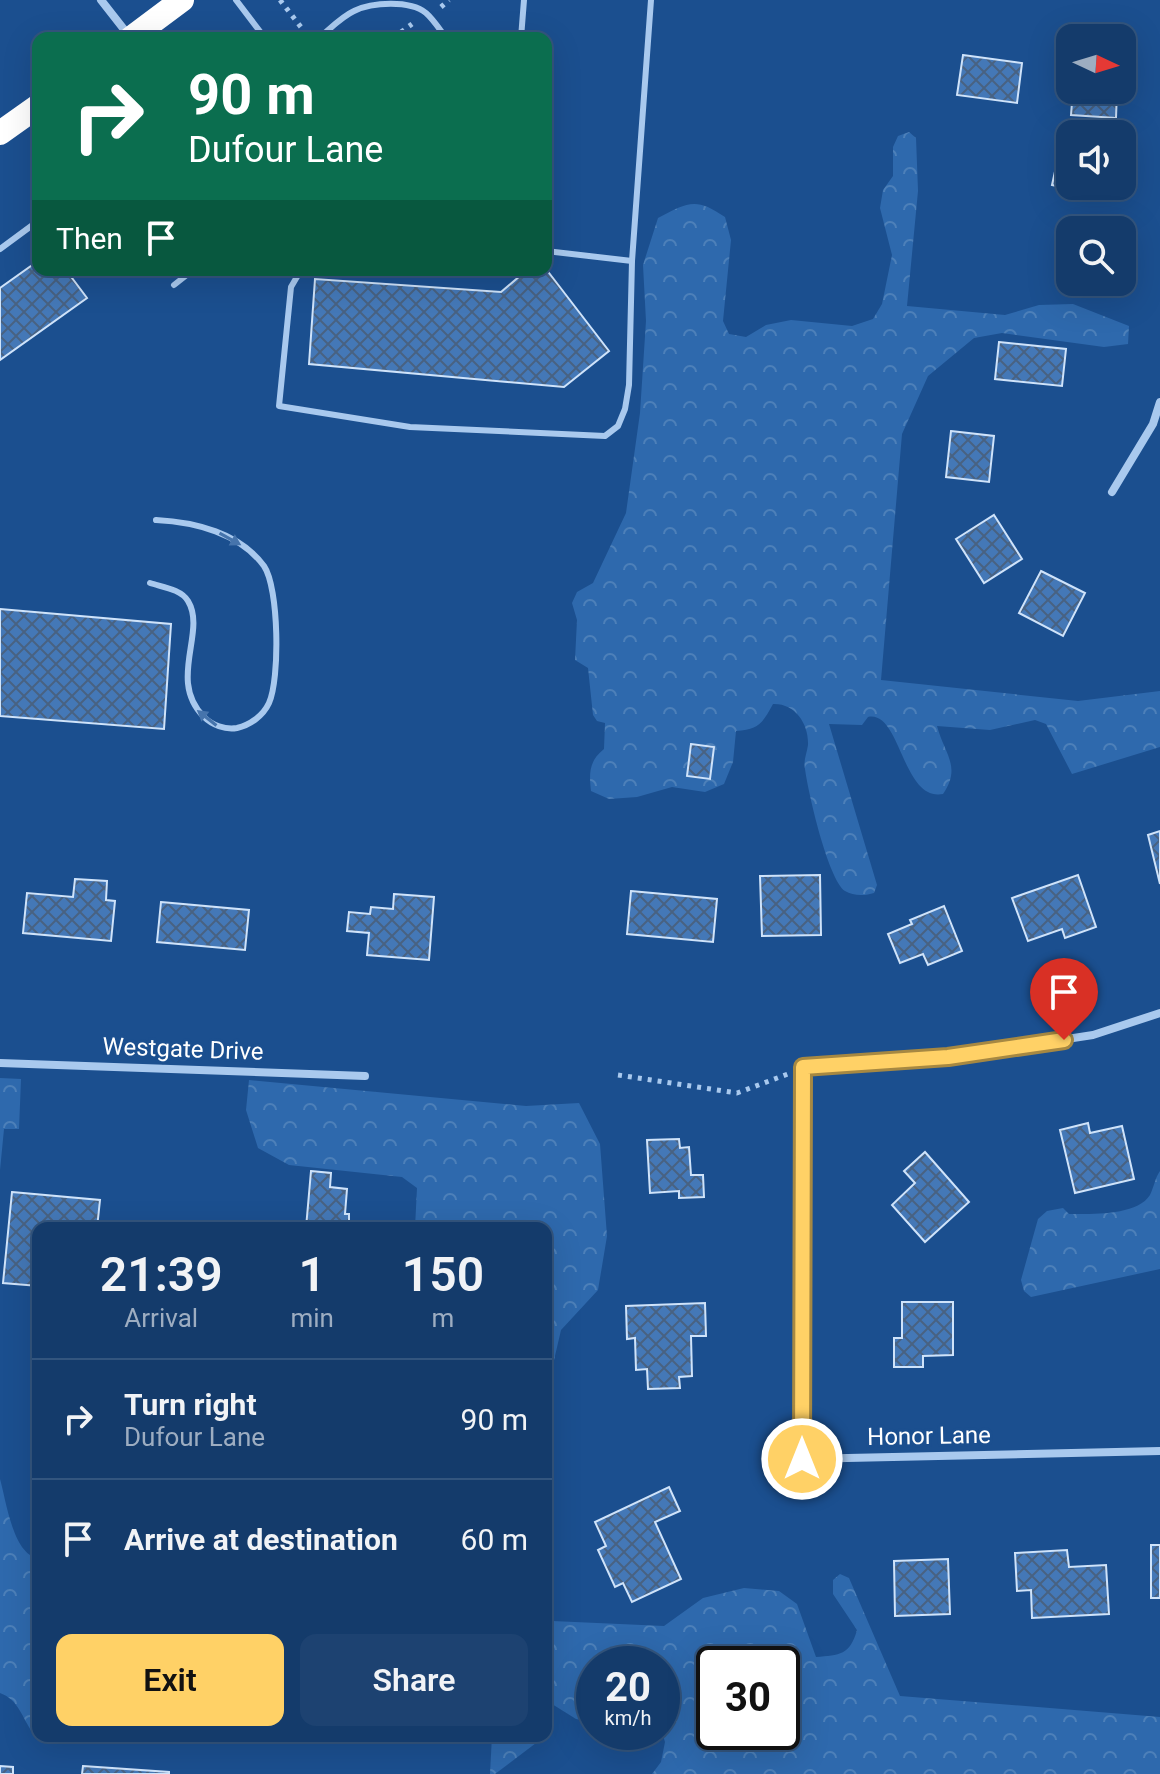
<!DOCTYPE html>
<style>
body{margin:0;font-family:Roboto,sans-serif;background:#1d4271;color:#f1f3f6;height:100vh;display:flex;flex-direction:column;font-size:30px;white-space:nowrap}
*{box-sizing:border-box;margin:0}
p{font-size:26px;color:#9dadc1}
.icon{flex:none;width:44px;height:44px;fill:none;stroke:currentColor;stroke-width:2;stroke-linecap:round;stroke-linejoin:round}
.map{position:relative;flex:1;overflow:hidden}
.drawer{position:absolute;left:32px;top:1222px;width:520px;height:520px;display:flex;flex-direction:column;background:#143b6b;border-radius:16px;box-shadow:0 8px 32px #0002,0 0 0 2px #33557e}
.drawer>*{flex:none}
.hud{position:absolute;left:32px;top:32px;width:520px;height:244px;border-radius:16px;box-shadow:0 8px 32px #0002,0 0 0 2px #33557e;background:#0b6e4f;color:#fff;overflow:hidden}
.needle{width:52px;rotate:94deg}
.buttons{position:absolute;left:1056px;top:24px;display:grid;gap:16px}
.buttons a{display:grid;place-items:center;width:80px;height:80px;border-radius:16px;background:#143b6b;box-shadow:0 8px 32px #0002,0 0 0 2px #33557e;font-size:40px}
.speed{position:absolute;left:576px;top:1646px;display:flex;gap:16px;font-size:40px;font-weight:700;text-align:center}
.speed>*{display:grid;place-content:center;width:104px;height:104px;border-radius:50%;background:#143b6b;box-shadow:0 8px 32px #0002,0 0 0 2px #33557e;line-height:1}
.speed small{font-size:20px;font-weight:400}
.speed .limit{border:4px solid #111;border-radius:12px;background:#fff;color:#111}
.pin{position:absolute;display:grid;place-items:center;width:68px;height:68px;color:#fff;margin:-82px -34px;border-radius:50% 50% 50% 0;rotate:-45deg;box-shadow:0 0 8px #0007}
.pin .icon{rotate:45deg}
.me{position:absolute;width:88px;margin:-44px;rotate:0deg;stroke-linejoin:round;filter:drop-shadow(0 0 6px #0008)}
.turn{display:flex;align-items:center;gap:28px;height:168px;padding:0 24px;font-size:36px}
.turn .icon{width:104px;height:104px;stroke-width:2.5}
.turn b{display:block;font-size:56px;line-height:68px}
.then{display:flex;align-items:center;height:76px;padding:0 24px;background:#0003;gap:16px;font-size:30px}
.eta{display:flex;justify-content:space-evenly;align-items:center;height:136px;text-align:center}
.eta b{font-size:48px;font-weight:600;line-height:56px}
.cta{display:flex;gap:16px;margin-top:auto;padding:16px 24px}
.cta a{flex:1;height:92px;border-radius:16px;background:#ffd166;color:#111;font-size:32px;font-weight:600;line-height:92px;text-align:center}
.cta a+a{background:#1d4271;color:#f1f3f6}
ul{padding:0;list-style:none}
li{display:flex;align-items:center;gap:24px;height:120px;padding:0 24px;border-top:2px solid #33557e}
li div{flex:1}
li b{display:block;font-size:30px}
li em{font-style:normal}
.map>svg:first-child{display:block}
.forest{fill:url(#forest-crowns);fill-rule:evenodd}
.building{fill:url(#building-cross-hatch);stroke:#cfe3fa;stroke-width:2}
.lines{fill:none;stroke-linecap:round;stroke-linejoin:round}
.path{stroke:#a9c9ee;stroke-width:5;stroke-dasharray:4 6;stroke-linecap:butt}
.lane{stroke:#a9c9ee;stroke-width:6}
.street{stroke:#a9c9ee;stroke-width:8}
.highway{stroke:#fff;stroke-width:24}
.oneway{fill:#4674ac}
.route-casing{stroke:#a68842;stroke-width:20}
.route{stroke:#ffd166;stroke-width:14}
.labels{text-anchor:middle;stroke-width:6;stroke-linejoin:round;paint-order:stroke}
.street-label{font-size:24px;fill:#fff;stroke:#1b4f8f}
</style>
<div class="map">
<svg width="1160" height="1774" viewBox="0 0 1160 1774">
<defs>
<pattern id="forest-crowns" width="20" height="18" patternUnits="userSpaceOnUse" patternTransform="scale(2)"><rect width="20" height="18" fill="#2e69ad"/><path d="M2 6a3 3 0 1 1 6 0M12 15a3 3 0 1 1 6 0" fill="none" stroke="#4d80b9"/></pattern>
<pattern id="building-cross-hatch" width="8" height="8" patternUnits="userSpaceOnUse" patternTransform="scale(2)"><rect width="8" height="8" fill="#4478b7"/><path d="M0 0l8 8M0 8l8-8" fill="none" stroke="#486282"/></pattern>
</defs>
<rect width="100%" height="100%" fill="#1b4f8f"/>
<!-- forest -->
<g class="forest">
<path d="M909,132L916,138L918,191L907,306L1005,315L1039,305L1073,304L1129,326L1128,344L1104,347L1002,333L974,338L928,376L902,434L881,680L1078,701L1160,691V747L1072,774L1046,724L1035,720L990,730L937,726C944,753 962,767 943,794C902,802 901,710 868,717L862,725L829,724L877,885L874,893C865,896 853,896 845,891C828,879 808,792 805,769C803,761 807,753 808,745C809,724 795,703 773,704C762,724 759,729 736,731L733,762L724,784L705,792L672,787L637,797L609,799L591,791C589,773 589,761 604,749L605,723L597,721L593,715L588,668L575,660L577,620L572,603L577,592L593,583L626,513L640,413L646,321L643,265L658,218C688,202 696,197 725,217L731,240L723,321L729,334L746,337L766,325L791,320L852,326L873,319L882,304L892,255L880,208L883,190L893,176V147L898,136Z"/>
<polygon points="0,1078 21,1079 19,1129 4,1129 0,1170"/>
<path d="M249,1080L526,1106L579,1103L600,1144L607,1236L598,1290L561,1330L551,1373L552,1621L664,1626L703,1598L744,1588L779,1591L797,1604L816,1657C840,1655 850,1655 857,1630L833,1594V1580L840,1574L849,1578L900,1696L1160,1717V1774H652L661,1762L665,1742L662,1732V1664H594V1722L576,1719L552,1704L546,1718V1228H415L417,1188L402,1177L289,1165L258,1148L246,1110ZM782,1664V1732H714V1664Z"/>
<path d="M1160,1171V1269L1031,1297L1024,1291L1021,1280L1038,1219L1047,1211L1063,1208L1069,1214C1090,1214 1137,1216 1150,1195C1154,1187 1155,1178 1160,1171Z"/>
<path d="M0,1479C6,1500 13,1555 38,1558V1733H33C22,1718 19,1700 0,1693Z"/>
<polygon points="492,1736 539,1736 536,1743 495,1774 490,1774"/>
</g>
<!-- building -->
<g class="building">
<polygon points="963,55 1022,63 1017,103 957,95"/>
<polygon points="1073,90 1117,90 1116,118 1071,115"/>
<polygon points="1056,167 1070,170 1070,186 1087,186 1085,193 1052,185"/>
<polygon points="38,261 38,270 66,270 87,298 0,360 0,288"/>
<polygon points="546,269 609,351 564,387 309,364 315,279 501,292 527,270"/>
<polygon points="999,342 1066,349 1062,386 995,379"/>
<polygon points="951,431 994,436 989,482 946,477"/>
<polygon points="994,515 1022,559 984,583 956,539"/>
<polygon points="1041,571 1085,593 1063,636 1019,613"/>
<polygon points="0,609 171,624 164,729 0,716"/>
<polygon points="691,744 714,747 710,779 687,776"/>
<polygon points="1160,831 1160,884 1148,835"/>
<polygon points="820,875 821,935 762,936 760,876"/>
<polygon points="1078,875 1096,927 1065,938 1062,929 1028,941 1012,898"/>
<polygon points="75,879 107,881 106,900 115,901 111,941 23,933 27,893 73,897"/>
<polygon points="631,891 717,899 713,942 627,934"/>
<polygon points="394,894 434,897 429,960 367,955 369,933 347,931 349,912 370,914 371,907 393,909"/>
<polygon points="161,902 249,910 245,950 157,942"/>
<polygon points="944,906 962,951 928,965 923,954 900,963 888,934 912,924 910,920"/>
<polygon points="1088,1123 1090,1133 1122,1126 1134,1179 1075,1193 1060,1130"/>
<polygon points="679,1139 680,1148 689,1147 691,1175 703,1175 704,1197 679,1198 679,1191 650,1193 647,1140"/>
<polygon points="925,1152 969,1202 925,1242 892,1205 915,1183 904,1171"/>
<polygon points="311,1171 331,1173 330,1187 347,1189 345,1214 349,1214 349,1222 382,1225 382,1228 306,1228"/>
<polygon points="12,1192 100,1200 97,1228 38,1228 38,1286 3,1283"/>
<polygon points="902,1302 953,1302 953,1355 923,1356 923,1367 894,1367 894,1338 902,1338"/>
<polygon points="705,1303 706,1336 691,1336 692,1376 679,1377 680,1388 648,1389 647,1369 636,1370 635,1338 627,1339 626,1306"/>
<polygon points="669,1487 680,1511 655,1522 681,1579 632,1602 623,1583 615,1587 598,1550 606,1546 595,1522"/>
<rect x="1151" y="1545" width="9" height="53"/>
<polygon points="1067,1550 1069,1567 1106,1565 1109,1614 1032,1618 1031,1590 1017,1591 1015,1553"/>
<polygon points="948,1559 950,1614 895,1616 894,1561"/>
<polygon points="0,1766 13,1767 13,1774 0,1774"/>
<polygon points="83,1766 169,1772 169,1774 82,1774"/>
</g>
<g class="lines">
<!-- path -->
<g class="path">
<polyline points="280,0 304,31"/>
<polyline points="441,7 449,0"/>
<polyline points="393,38 412,24"/>
<polyline points="618,1075 737,1093 788,1074"/>
</g>
<!-- lane -->
<g class="lane">
<polyline points="236,0 265,38"/>
<path d="M319,38C330,29 341,17 354,11C372,2 410,0 426,13C434,20 440,30 446,38"/>
<polyline points="521,38 524,0"/>
<polyline points="0,249 38,221"/>
<polyline points="546,251 632,261"/>
<polyline points="301,270 291,287 279,406 410,427 605,436 618,426 625,409 629,385 632,261 651,0"/>
<polyline points="174,285 193,270"/>
<path d="M150,583C162,587 181,589 188,601C207,632 167,680 204,717C212,725 225,730 237,728C250,725 263,716 269,703C280,679 279,588 264,566C240,533 195,522 156,520"/>
</g>
<!-- street -->
<g class="street">
<polyline points="101,0 130,37"/>
<polyline points="1112,492 1153,424 1160,402"/>
<polyline points="1160,1013 1093,1035 948,1057 803,1067 802,1459 1160,1451"/>
<polyline points="0,1063 365,1076"/>
</g>
<!-- highway -->
<g class="highway">
<polyline points="131,38 182,0"/>
<polyline points="0,133 38,106"/>
</g>
</g>
<!-- one-way arrows -->
<defs><path id="oneway-solid" d="M-6-.8H1V-3.2L6.5 0L1 3.2V.8H-6Z" transform="scale(2)"/></defs>
<g class="oneway">
<use href="#oneway-solid" transform="translate(230 539) rotate(29)"/>
<use href="#oneway-solid" transform="translate(207 718) rotate(-142)"/>
</g>
<g class="lines">
<!-- route casing -->
<g class="route-casing">
<polyline id="route" points="802,1459 803,1067 948,1057 1064,1040"/>
</g>
<!-- route -->
<use href="#route" class="route"/>
</g>
<g class="labels">
<!-- street labels -->
<g class="street-label">
<text transform="translate(183 1049) rotate(2)" y="8">Westgate Drive</text>
<text transform="translate(929 1436) rotate(-1)" y="8">Honor Lane</text>
</g>
</g>
</svg>
<div class="buttons">
<a><svg class="needle" viewBox="-14 -14 28 28"><path d="M0-13l5 13h-10z" fill="#e53935"/><path d="M0 13l5-13h-10z" fill="#9dadc1"/></svg></a>
<a><svg class="icon" aria-label="sound" viewBox="0 0 24 24"><path d="M4 9h4l5-4v14l-5-4H4zM17 9q2 3 0 6"/></svg></a>
<a><svg class="icon" aria-label="search" viewBox="0 0 24 24"><circle cx="10" cy="10" r="6"/><path d="M15 15l6 6"/></svg></a>
</div>
<div class="speed"><div>20<small>km/h</small></div><div class="limit">30</div></div>
<div class="pin" style="left:1064px;top:1040px;background:#d93025"><svg class="icon" aria-label="arrive" viewBox="0 0 24 24"><path d="M6 21V4h12l-3 4 3 4H6"/></svg></div>
<svg class="me" style="left:802px;top:1459px" viewBox="-20 -20 40 40"><circle r="17" fill="#ffd166" stroke="#fff" stroke-width="3"/><path d="M0-11L8 9 0 5-8 9z" fill="#fff"/></svg>
<div class="hud">
<div class="turn"><svg class="icon" aria-label="right" viewBox="0 0 24 24"><path d="M7 20v-9h11M14 6l5 5-5 5"/></svg><div><b>90 m</b>Dufour Lane</div></div>
<div class="then">Then<svg class="icon" aria-label="arrive" viewBox="0 0 24 24"><path d="M6 21V4h12l-3 4 3 4H6"/></svg></div>
</div>
<section class="drawer">
<div class="eta">
<div><b>21:39</b><p>Arrival</p></div>
<div><b>1</b><p>min</p></div>
<div><b>150</b><p>m</p></div>
</div>
<ul>
<li><svg class="icon" aria-label="right" viewBox="0 0 24 24"><path d="M7 20v-9h11M14 6l5 5-5 5"/></svg><div><b>Turn right</b><p>Dufour Lane</p></div><em>90 m</em></li>
<li><svg class="icon" aria-label="arrive" viewBox="0 0 24 24"><path d="M6 21V4h12l-3 4 3 4H6"/></svg><div><b>Arrive at destination</b></div><em>60 m</em></li>
</ul>
<div class="cta"><a>Exit</a><a>Share</a></div>
</section>
</div>
